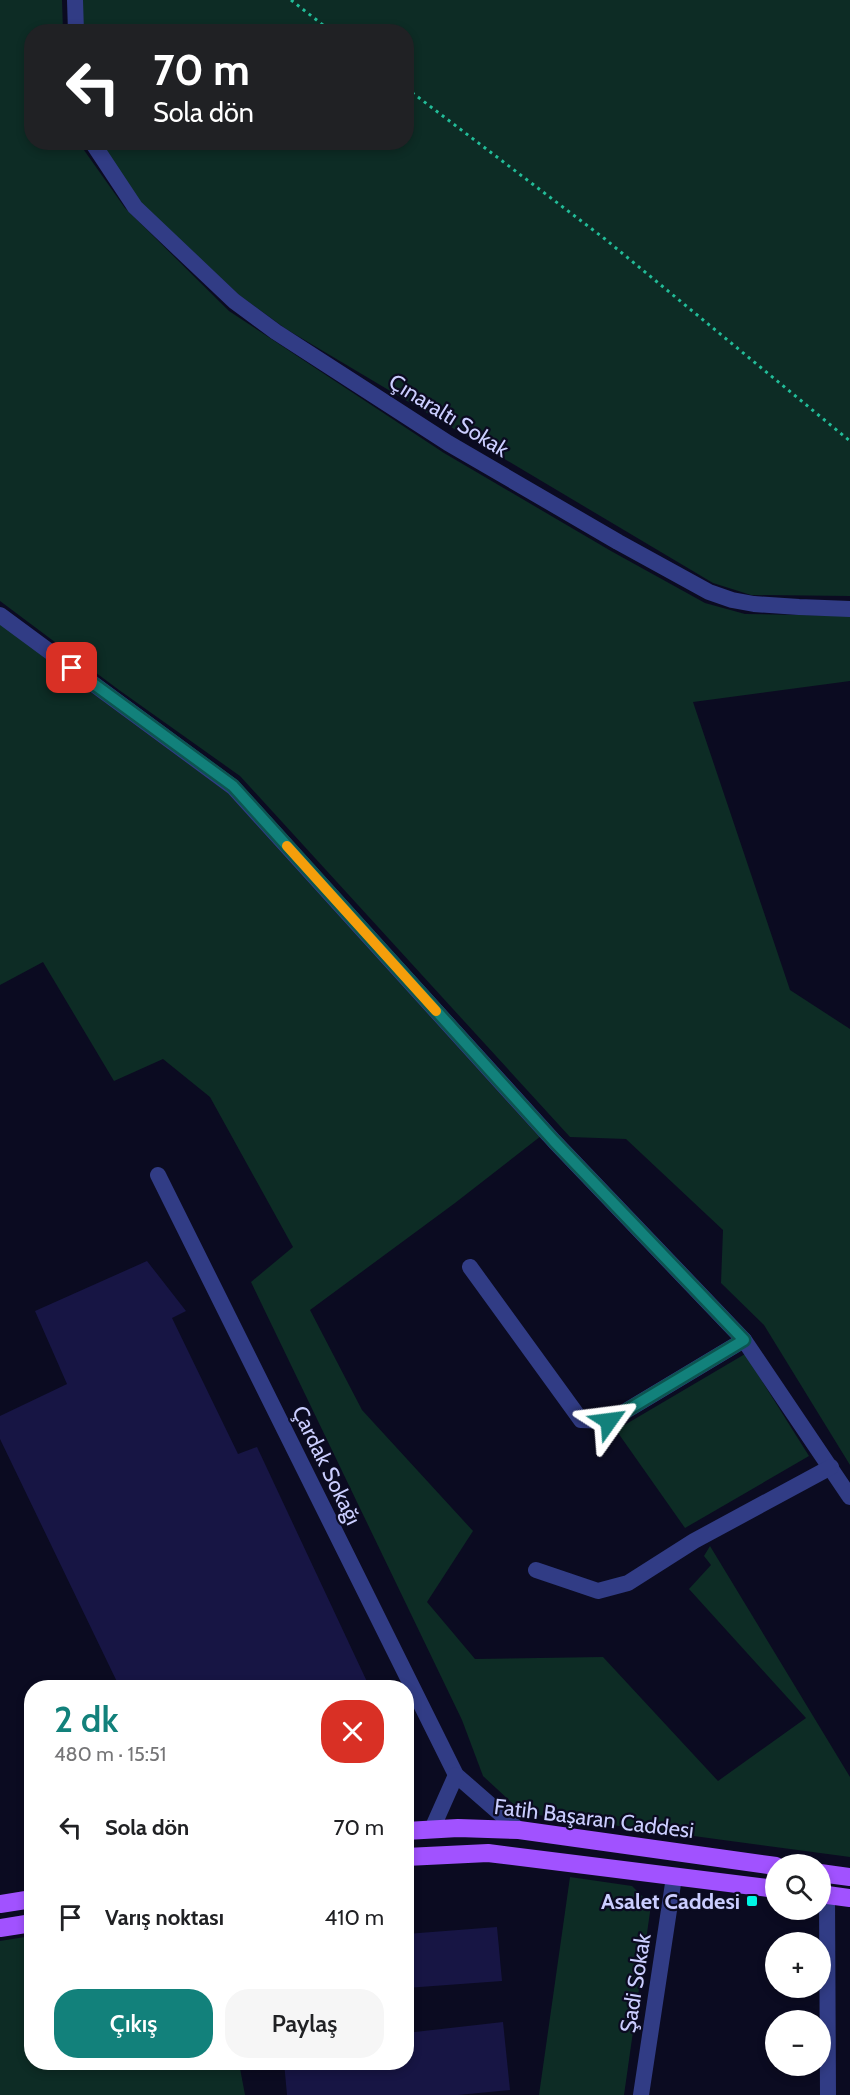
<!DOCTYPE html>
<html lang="tr">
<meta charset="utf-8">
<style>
body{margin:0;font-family:Cabin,sans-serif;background:#f6f6f6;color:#202124;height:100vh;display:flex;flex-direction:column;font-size:22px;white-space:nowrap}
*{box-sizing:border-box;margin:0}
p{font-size:20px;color:#757577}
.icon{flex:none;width:33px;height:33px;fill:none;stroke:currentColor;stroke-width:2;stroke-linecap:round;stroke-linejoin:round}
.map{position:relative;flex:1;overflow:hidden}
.details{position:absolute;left:24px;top:1680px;width:390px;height:390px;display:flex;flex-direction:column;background:#fff;border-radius:24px;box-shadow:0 3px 9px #0003}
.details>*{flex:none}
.guide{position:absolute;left:24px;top:24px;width:390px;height:126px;border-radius:24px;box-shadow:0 3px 9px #0003;background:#202124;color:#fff;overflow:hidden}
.buttons{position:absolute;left:765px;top:1854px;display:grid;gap:12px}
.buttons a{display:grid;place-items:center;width:66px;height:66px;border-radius:50%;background:#fff;box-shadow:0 3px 9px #0003;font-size:30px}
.pin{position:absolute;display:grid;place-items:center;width:51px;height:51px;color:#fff;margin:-26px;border-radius:12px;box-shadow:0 3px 9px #0006}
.me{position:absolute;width:66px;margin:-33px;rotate:59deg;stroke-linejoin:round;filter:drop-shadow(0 0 4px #0008)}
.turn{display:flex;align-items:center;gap:21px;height:126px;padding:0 30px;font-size:27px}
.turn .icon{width:78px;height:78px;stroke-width:2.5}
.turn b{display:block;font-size:42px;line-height:51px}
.round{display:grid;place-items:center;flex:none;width:63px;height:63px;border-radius:24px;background:#f6f6f6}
.summary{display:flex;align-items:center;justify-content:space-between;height:102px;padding:0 30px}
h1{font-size:36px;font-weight:600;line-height:45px;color:#12817b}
.action{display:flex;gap:12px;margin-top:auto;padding:12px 30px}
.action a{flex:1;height:69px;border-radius:24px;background:#12817b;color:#fff;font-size:24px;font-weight:600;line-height:69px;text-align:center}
.action a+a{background:#f6f6f6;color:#202124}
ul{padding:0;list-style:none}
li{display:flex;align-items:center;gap:18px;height:90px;padding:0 30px}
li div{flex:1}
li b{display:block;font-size:22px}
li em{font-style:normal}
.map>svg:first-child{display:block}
.green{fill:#0d2c25}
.building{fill:#171544}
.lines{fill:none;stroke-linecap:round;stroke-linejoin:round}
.path{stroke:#22bc98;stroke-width:3;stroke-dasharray:3 4.5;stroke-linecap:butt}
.minor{stroke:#313c85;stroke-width:16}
.major{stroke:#a152ff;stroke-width:18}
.route-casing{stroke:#0c5450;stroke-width:15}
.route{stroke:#12817b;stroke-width:10}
.slow{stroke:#f59e0b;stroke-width:10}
.poi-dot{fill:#00f6e5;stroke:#0b0b21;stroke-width:2}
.labels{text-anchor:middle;stroke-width:4.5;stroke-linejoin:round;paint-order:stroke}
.street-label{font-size:22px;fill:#cbceff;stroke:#0b0b21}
.poi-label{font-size:22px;font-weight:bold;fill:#cbceff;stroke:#0b0b21;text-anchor:end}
</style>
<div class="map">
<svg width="850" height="2095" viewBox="0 0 850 2095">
<rect width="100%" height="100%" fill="#0b0b21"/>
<!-- green -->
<g class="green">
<polygon points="0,0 62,0 63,31 32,32 32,142 79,143 125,208 229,311 444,453 611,551 705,603 745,614 850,616 850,681 693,702 790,990 850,1029 850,1465 764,1325 721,1283 723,1230 626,1139 570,1137 240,776 119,690 0,601"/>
<polygon points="81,0 850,0 850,596 751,595 713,583 286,329 239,295 137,200 100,143 406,142 406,32 82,31"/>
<polygon points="0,617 233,787 541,1136 455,1203 310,1310 362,1410 473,1531 427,1602 475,1659 603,1657 718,1781 806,1718 689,1589 711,1565 704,1556 710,1546 850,1777 850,1857 523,1813 483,1776 462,1720 251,1282 293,1247 210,1097 163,1059 114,1081 43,962 0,985"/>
<polygon points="745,1354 809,1456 685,1528 616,1430"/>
<polygon points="570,1877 632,1886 651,1905 624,2095 539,2095"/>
<polygon points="31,1936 32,2062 239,2063 245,2095 0,2095 0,1941"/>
</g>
<!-- building -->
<g class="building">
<polygon points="147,1261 186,1311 172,1318 238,1454 257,1447 370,1688 120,1688 0,1439 0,1416 67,1384 35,1311"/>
<polygon points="497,1927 502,1981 406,1988 406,1934"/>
<polygon points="503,2022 510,2090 458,2095 287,2095 284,2062 406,2062 406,2033"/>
</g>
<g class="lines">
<!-- path -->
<g class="path">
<polyline points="291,0 332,32"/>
<polyline points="406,88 605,239 850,441"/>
</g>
<!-- minor -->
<g class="minor">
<polyline points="75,0 76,32"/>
<polyline points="92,142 135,207 234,301 276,332 448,443 618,542 709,592 732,600 754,604 799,607 850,609"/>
<polyline points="0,615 233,787 554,1141 744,1340 850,1497"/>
<polyline points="158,1175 456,1775 519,1830"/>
<polyline points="470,1267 581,1420 609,1421 744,1340"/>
<polyline points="536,1570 598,1591 628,1583 694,1541 831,1467"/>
<polyline points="432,1829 456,1775"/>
<polyline points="827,1895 828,2095"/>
<polyline points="641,2095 674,1877"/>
</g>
<!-- major -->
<g class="major">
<polyline points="406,1831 458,1828 519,1830 776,1866"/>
<polyline points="406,1857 488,1853 776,1889"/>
<polyline points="820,1873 850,1877"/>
<polyline points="820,1894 850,1898"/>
<polyline points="0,1904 32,1899"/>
<polyline points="0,1928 32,1923"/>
</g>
</g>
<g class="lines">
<!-- route casing -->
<g class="route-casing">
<polyline id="route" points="72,668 233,786 554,1141 744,1340 609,1421"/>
</g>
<!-- route -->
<use href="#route" class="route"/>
<!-- slow -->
<polyline class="slow" points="287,846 436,1011"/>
</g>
<!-- markers -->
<rect class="poi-dot" x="746" y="1895" width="12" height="12" rx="3"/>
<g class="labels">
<!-- street labels -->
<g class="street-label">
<text transform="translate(449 415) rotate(32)" y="8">Çınaraltı Sokak</text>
<text transform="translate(327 1465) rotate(64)" y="8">Çardak Sokağı</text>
<text transform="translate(594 1818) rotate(7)" y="8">Fatih Başaran Caddesi</text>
<text transform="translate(635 1983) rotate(-81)" y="8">Şadi Sokak</text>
</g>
<!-- poi labels -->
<g class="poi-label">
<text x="740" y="1909">Asalet Caddesi</text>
</g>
</g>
</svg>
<div class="buttons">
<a><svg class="icon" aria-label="search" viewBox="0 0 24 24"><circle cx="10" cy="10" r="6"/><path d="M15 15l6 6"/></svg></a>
<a>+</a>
<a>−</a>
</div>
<div class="pin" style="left:72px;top:668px;background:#d93025"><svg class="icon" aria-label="arrive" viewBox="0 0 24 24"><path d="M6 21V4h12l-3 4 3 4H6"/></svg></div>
<svg class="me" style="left:609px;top:1421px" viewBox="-20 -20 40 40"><path d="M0-17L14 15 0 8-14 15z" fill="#12817b" stroke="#fff" stroke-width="4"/></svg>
<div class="guide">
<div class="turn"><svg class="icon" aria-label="left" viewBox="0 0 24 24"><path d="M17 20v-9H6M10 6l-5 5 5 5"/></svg><div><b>70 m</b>Sola dön</div></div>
</div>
<section class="details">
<div class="summary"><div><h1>2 dk</h1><p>480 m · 15:51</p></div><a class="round" style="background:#d93025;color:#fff"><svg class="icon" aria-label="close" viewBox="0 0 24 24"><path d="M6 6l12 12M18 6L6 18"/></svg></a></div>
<ul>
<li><svg class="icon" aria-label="left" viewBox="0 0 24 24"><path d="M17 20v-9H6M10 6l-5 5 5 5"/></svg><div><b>Sola dön</b></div><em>70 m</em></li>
<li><svg class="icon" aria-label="arrive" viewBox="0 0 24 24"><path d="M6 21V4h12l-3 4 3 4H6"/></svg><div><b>Varış noktası</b></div><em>410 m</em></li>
</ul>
<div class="action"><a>Çıkış</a><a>Paylaş</a></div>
</section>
</div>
